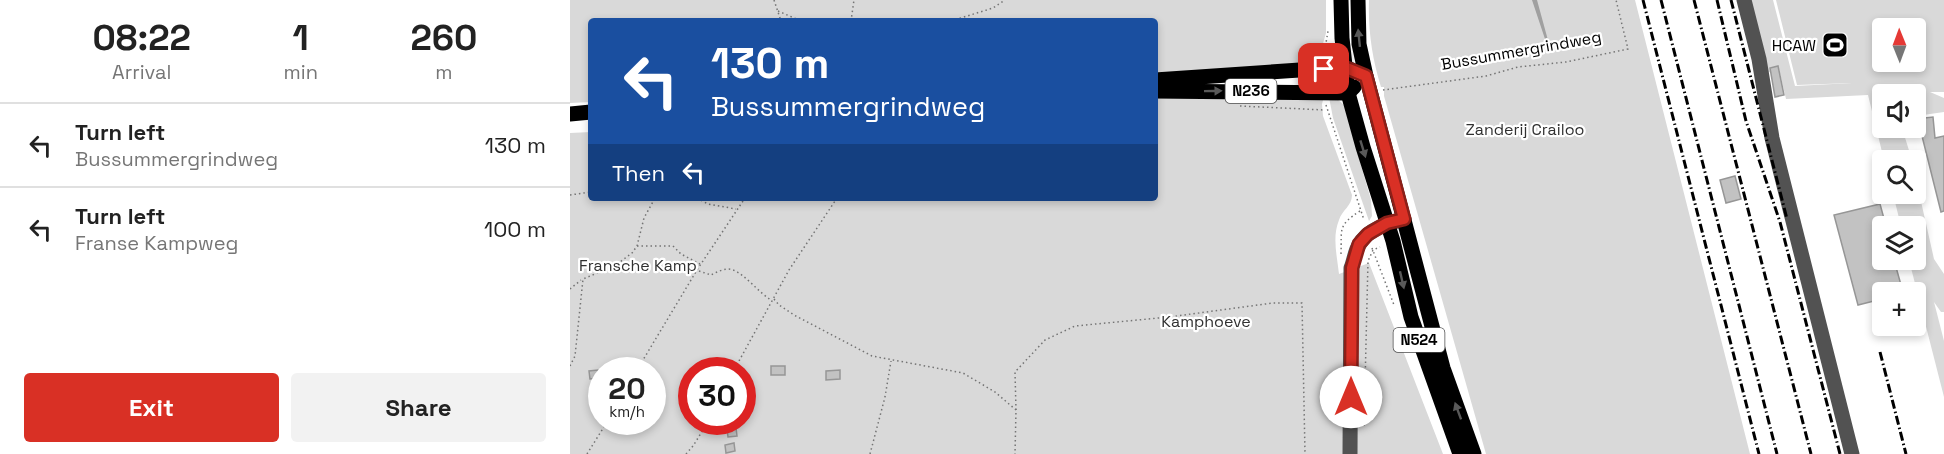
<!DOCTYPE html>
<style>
body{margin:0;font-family:"Space Grotesk",sans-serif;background:#f2f2f2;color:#222;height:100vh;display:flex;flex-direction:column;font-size:22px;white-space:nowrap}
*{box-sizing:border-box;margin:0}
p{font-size:20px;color:#767676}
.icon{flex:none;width:33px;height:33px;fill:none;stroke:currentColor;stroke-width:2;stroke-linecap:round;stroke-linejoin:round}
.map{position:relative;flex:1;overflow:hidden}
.side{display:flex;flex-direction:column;background:#fff;width:570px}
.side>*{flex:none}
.guide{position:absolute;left:18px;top:18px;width:570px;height:183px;border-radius:6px;box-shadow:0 3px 9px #0003;background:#1a4fa0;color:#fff;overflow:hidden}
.needle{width:39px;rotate:359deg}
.fabs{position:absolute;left:1302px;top:18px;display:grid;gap:12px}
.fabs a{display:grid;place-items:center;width:54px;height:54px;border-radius:6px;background:#fff;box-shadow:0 3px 9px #0003;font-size:30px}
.speed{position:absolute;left:18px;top:357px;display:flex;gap:12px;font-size:30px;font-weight:700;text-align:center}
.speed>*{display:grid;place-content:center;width:78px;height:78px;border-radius:50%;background:#fff;box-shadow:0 3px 9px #0003;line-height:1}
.speed small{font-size:15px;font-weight:400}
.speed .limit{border:9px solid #d22;background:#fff;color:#111}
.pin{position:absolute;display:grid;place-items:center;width:51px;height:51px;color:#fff;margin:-26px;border-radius:12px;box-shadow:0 3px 9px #0006}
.me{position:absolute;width:66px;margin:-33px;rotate:0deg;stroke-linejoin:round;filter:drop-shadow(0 0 4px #0008)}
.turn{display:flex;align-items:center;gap:21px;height:126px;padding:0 24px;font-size:27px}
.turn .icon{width:78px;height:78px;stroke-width:2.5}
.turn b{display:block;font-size:42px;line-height:51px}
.then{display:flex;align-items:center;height:57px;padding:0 24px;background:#0003;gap:12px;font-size:22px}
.eta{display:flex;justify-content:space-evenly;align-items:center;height:102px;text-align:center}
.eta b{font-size:36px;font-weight:600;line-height:42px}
.button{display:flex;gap:12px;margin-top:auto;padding:12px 24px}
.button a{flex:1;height:69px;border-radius:6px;background:#d93025;color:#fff;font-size:24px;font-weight:600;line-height:69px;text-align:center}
.button a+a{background:#f2f2f2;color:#222}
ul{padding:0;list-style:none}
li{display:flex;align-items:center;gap:18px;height:84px;padding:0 24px;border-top:2px solid #e0e0e0}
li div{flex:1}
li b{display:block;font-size:22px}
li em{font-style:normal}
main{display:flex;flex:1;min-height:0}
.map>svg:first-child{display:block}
.green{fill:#d9d9d9;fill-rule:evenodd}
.water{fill:#a0a0a0}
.building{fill:#c2c2c2;stroke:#969696;stroke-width:1.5}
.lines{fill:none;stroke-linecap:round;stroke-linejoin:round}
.path{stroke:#747474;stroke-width:1.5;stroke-dasharray:1.5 3;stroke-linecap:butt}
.minor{stroke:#525252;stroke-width:15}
.major{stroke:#000;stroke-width:15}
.rail{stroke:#000;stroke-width:3;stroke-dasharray:9 3 1.5 3;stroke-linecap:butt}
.oneway{fill:#595959}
.route-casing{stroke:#8d1f18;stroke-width:15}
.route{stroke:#d93025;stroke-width:10}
.labels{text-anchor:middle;stroke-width:4.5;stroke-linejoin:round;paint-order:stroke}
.shield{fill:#fff;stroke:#4c4c4c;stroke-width:1.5}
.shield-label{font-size:15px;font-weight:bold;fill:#000}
.poi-label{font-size:16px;fill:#000;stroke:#fff;text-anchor:end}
.street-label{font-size:16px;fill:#000;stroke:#fff}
.park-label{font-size:16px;fill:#303030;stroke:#fff}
</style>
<main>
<section class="side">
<div class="eta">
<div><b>08:22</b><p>Arrival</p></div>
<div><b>1</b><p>min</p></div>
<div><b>260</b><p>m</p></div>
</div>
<ul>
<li><svg class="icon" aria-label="left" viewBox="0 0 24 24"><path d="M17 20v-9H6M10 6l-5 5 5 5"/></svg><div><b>Turn left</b><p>Bussummergrindweg</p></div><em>130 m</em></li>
<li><svg class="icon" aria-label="left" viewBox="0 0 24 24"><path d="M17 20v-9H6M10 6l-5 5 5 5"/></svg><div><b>Turn left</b><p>Franse Kampweg</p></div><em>100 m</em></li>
</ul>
<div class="button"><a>Exit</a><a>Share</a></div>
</section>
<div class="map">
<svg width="1374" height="454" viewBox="0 0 1374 454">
<rect width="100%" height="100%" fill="#fff"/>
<!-- green -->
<g class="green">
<polygon points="0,0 756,0 756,33 752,47 751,60 728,65 585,73 585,21 21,21 21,102 0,103"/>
<path d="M799,0H1065L1180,454H916L814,96V87H811C802,58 798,30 799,0Z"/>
<path d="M1179,0H1203L1225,86L1282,83L1227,85L1206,0H1374V92H1360L1374,98V112L1346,116V95L1353,93L1312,94V128H1332L1342,160H1314L1298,95L1216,99L1209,69L1197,73ZM1312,28H1346V62H1312Z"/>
<path d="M585,93L754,96L752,104L753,116L782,195C782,206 772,210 769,220C762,237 767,256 769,274L799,263L873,454H0V133L21,132V198H585ZM32,370H82V422H32ZM122,370H172V422H122Z"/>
<polygon points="759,97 766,98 774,105 801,200 802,216 799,221 763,118"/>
<polygon points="1346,167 1348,171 1350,197 1364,259 1374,274 1374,312 1371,312 1364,302 1374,341 1374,397 1339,260 1346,260 1346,226 1331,226 1323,194 1346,194"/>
</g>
<!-- water -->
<polygon class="water" points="962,0 967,0 979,44 977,45"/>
<!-- building -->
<g class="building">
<polygon points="1208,66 1214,95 1205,97 1200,68"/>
<polygon points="1363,117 1365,138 1374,136 1374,211 1371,212 1351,132 1346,133 1346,119"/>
<polygon points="1165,176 1171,199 1156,203 1150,180"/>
<polygon points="1310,204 1316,226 1312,226 1312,260 1324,260 1333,292 1312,292 1312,299 1288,305 1264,215"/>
<rect x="201" y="366" width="14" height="9"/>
<polygon points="28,370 29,378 20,379 19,371"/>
<polygon points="270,370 270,379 256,380 256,371"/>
<polygon points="166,428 167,436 158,437 157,429"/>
<polygon points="164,443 165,451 156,453 155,445"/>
</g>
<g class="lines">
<!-- path -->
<g class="path">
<polyline points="204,0 211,21"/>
<polyline points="208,11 231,21"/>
<polyline points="281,21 284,0"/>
<polyline points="381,21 423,8 435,0"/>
<polyline points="754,55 758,31"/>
<polyline points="813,90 916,76 948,67 996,62 1058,49 1046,0"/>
<polyline points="756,105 794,220"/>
<polyline points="670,106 755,110"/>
<polyline points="0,195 21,192"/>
<polyline points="127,198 138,204 166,209"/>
<polyline points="67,246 103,246 111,254 130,264"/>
<polyline points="802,248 824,305"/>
<path d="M771,254C772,229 767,226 790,211"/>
<path d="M129,271L141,275C147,272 156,267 163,270C176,275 188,292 201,300"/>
<polyline points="0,289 11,280"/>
<polyline points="204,299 209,305 224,315 302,356 393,373 425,392 446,410 445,454"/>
<polyline points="0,366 5,356 13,279 46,265 62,253 67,246 74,218 85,198"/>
<polyline points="67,370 127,270 175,198"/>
<polyline points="159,370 169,361 219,270 267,198"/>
<polyline points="446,410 445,372 475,340 505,326 599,317 703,303 732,303 735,454"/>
<polyline points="794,426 798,261 803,250 810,247"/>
<polyline points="17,454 37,422"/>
<polyline points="116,454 123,446 138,422"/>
<polyline points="300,454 315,397 321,361"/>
</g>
<!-- minor -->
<g class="minor">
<polyline points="1174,0 1189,59 1202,138 1282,454"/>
<path d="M780,454L781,268C784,261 785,251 789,245C797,229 819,223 834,219"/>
</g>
<!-- major -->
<g class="major">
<polyline points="771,0 772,38 778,93 793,147 823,241 841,317 890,454"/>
<polyline points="788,0 789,44 796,76 873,368 904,454"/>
<polyline points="585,80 774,67 782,70"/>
<polyline points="585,91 778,93 784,87"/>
<polyline points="0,114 21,112"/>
</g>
<!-- rail -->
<g class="rail">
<polyline points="1073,0 1189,454"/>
<polyline points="1091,0 1207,454"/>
<polyline points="1124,0 1241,454"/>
<polyline points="1147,0 1176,121 1210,222 1270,454"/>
<polyline points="1161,0 1217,219"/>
<polyline points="1310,352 1336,454"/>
</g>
</g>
<!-- one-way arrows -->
<defs><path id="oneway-solid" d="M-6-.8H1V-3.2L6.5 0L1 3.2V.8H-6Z" transform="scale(1.5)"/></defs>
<g class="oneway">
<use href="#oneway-solid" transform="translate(789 38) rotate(-96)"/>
<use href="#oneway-solid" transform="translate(643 91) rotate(-1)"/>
<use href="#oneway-solid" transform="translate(793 149) rotate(73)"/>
<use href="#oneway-solid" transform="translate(832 280) rotate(77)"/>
<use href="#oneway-solid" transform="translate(888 411) rotate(-110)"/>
</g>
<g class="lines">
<!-- route casing -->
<g class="route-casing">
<polyline id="route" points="754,69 774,67 796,76 834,219 817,223 798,234 789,244 782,268 781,397"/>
</g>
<!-- route -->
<use href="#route" class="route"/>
</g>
<!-- icons -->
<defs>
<g id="stadium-square" transform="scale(1.35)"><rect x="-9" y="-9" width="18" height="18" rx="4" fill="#000" stroke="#fff"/><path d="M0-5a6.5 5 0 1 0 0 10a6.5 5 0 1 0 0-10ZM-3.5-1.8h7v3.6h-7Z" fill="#fff"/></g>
</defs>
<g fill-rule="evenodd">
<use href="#stadium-square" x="1265" y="45"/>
</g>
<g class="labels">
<!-- shield labels -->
<g class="shield">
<rect x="655.5" y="79" width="51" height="24" rx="4.5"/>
<rect x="823.5" y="328" width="51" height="24" rx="4.5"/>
</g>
<g class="shield-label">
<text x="681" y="96">N236</text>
<text x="849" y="345">N524</text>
</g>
<!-- poi labels -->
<g class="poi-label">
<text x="1246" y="51">HCAW</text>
</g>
<!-- street labels -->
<g class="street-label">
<text transform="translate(951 50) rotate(-10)" y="6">Bussummergrindweg</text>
</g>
<!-- park labels -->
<g class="park-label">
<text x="955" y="135">Zanderij Crailoo</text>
<text x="68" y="271">Fransche Kamp</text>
<text x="636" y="327">Kamphoeve</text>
</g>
</g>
</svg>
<div class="fabs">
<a><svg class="needle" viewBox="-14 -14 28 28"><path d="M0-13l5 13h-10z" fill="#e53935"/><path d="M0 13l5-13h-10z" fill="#767676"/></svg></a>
<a><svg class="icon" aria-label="sound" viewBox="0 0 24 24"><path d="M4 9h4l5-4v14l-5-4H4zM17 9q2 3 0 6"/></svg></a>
<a><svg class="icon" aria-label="search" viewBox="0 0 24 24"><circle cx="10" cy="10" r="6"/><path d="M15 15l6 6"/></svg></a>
<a><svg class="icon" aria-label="layers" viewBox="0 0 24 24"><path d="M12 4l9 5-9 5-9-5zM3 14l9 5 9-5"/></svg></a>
<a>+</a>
</div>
<div class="speed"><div>20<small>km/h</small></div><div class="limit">30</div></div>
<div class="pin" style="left:754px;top:69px;background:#d93025"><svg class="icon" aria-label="arrive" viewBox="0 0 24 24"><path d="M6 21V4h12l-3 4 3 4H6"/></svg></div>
<svg class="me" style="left:781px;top:397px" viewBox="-20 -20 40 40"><circle r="19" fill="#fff"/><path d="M0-13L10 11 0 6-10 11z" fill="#d93025"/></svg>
<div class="guide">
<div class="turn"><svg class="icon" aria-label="left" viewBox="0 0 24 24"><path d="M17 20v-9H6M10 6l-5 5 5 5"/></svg><div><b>130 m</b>Bussummergrindweg</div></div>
<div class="then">Then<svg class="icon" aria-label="left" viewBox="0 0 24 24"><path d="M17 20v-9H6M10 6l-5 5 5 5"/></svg></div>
</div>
</div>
</main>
